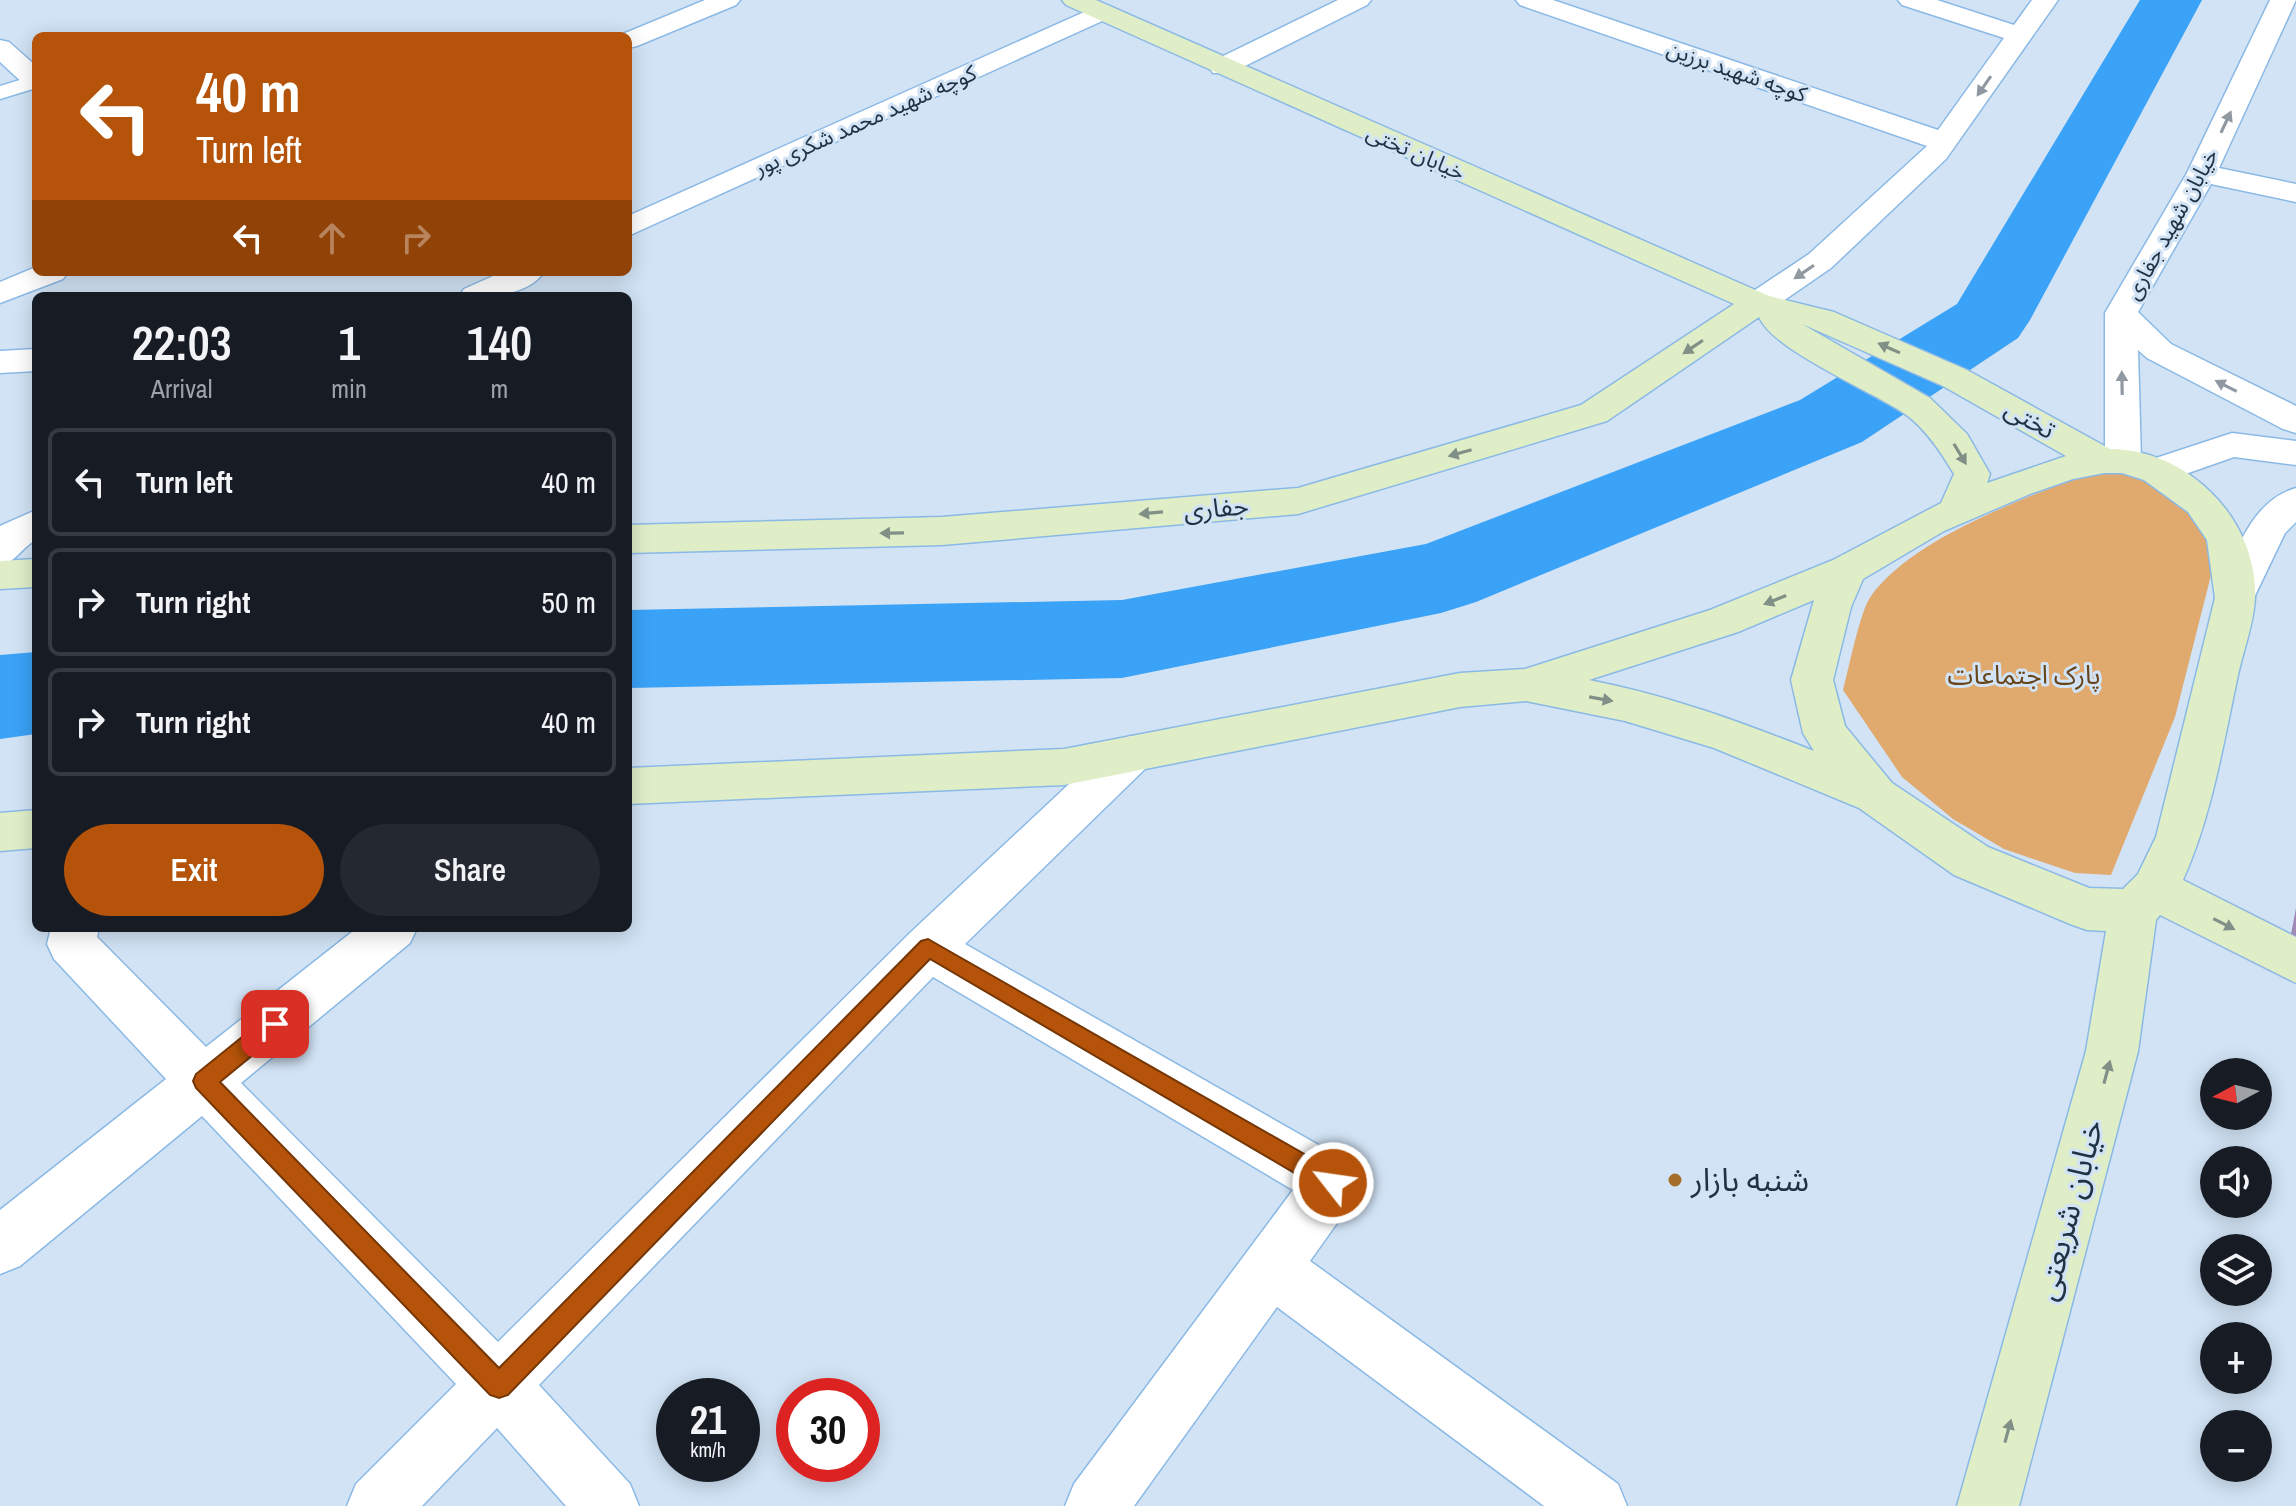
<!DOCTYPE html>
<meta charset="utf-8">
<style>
body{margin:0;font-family:"Archivo Narrow","Noto Sans Arabic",sans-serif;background:#242831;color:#f1f3f6;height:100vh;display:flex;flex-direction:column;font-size:30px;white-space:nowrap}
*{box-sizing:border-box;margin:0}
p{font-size:26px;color:#9ea1a6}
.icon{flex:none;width:44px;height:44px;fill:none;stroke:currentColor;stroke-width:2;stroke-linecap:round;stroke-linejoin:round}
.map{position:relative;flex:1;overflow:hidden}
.panel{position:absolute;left:32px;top:292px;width:600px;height:640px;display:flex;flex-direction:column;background:#171b24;border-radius:12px;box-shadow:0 4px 20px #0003}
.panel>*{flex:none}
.banner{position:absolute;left:32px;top:32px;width:600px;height:244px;border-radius:12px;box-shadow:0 4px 20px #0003;background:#b45309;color:#fff;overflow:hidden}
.needle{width:52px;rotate:263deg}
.controls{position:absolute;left:2200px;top:1058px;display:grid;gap:16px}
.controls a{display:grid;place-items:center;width:72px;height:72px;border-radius:50%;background:#171b24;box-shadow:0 4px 20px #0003;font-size:40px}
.speed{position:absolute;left:656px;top:1378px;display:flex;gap:16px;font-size:40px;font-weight:700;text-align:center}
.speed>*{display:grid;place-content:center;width:104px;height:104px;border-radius:50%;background:#171b24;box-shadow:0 4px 20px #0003;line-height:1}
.speed small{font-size:20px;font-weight:400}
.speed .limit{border:12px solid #d22;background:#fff;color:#111}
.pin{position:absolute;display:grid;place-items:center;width:68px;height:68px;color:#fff;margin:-34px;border-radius:16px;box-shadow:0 4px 12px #0006}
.me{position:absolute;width:88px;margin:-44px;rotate:300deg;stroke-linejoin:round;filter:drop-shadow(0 0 6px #0008)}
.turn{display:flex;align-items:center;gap:28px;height:168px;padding:0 32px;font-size:36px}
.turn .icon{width:104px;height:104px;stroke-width:2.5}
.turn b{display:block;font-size:56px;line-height:68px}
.lanes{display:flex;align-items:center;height:76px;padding:0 32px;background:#0003;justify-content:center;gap:40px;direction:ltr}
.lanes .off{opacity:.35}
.eta{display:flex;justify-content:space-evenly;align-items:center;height:136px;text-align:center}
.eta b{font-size:48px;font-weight:600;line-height:56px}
.cta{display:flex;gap:16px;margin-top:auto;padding:16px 32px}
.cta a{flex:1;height:92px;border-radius:48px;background:#b45309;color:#fff;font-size:32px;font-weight:600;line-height:92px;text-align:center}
.cta a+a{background:#242831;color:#f1f3f6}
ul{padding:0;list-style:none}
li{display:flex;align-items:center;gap:24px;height:108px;margin:0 16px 12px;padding:0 16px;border:4px solid #363941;border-radius:12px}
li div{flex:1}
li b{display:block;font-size:30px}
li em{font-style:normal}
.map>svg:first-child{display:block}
.green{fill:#e0a96e}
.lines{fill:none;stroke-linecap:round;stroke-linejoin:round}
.river{fill:#3aa2f7;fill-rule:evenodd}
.lane-casing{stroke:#8bb9e5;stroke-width:3}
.street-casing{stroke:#8bb9e5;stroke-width:3}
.secondary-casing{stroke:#8bb9e5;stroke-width:3}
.lane{fill:#fff;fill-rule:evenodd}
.street{fill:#fff;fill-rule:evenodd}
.secondary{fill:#e0eec8;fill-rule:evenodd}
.wall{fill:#a089b6}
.oneway{fill:#9099a2}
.oneway2{fill:#809086}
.route{fill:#b45309;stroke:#753606;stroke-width:2}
.poi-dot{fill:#a66e2b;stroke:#d1e3f5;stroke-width:3}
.labels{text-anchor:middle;stroke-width:6;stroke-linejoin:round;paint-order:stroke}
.far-street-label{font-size:22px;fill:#203344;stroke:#d1e3f5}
.street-label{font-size:26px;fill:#203344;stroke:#d1e3f5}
.park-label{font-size:26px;fill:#67441a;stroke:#d1e3f5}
.near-poi-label{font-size:32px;fill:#203344;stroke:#d1e3f5;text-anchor:start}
.near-street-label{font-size:32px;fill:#203344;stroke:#d1e3f5}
</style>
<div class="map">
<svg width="2296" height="1506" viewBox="0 0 2296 1506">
<rect width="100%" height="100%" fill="#d1e3f5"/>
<!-- green -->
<path class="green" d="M2100,469L2147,475L2222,532L2175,717L2111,875L2075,873L2004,849L1953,819L1902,777L1843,690C1849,668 1860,611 1871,596C1914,536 2033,495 2100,469Z"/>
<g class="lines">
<!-- river -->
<g class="river">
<polygon points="2140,0 2202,0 2030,320 2018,338 1862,442 1476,602 1441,613 1122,678 628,688 628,610 1122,600 1426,544 1800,400 1957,304"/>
<polygon points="36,652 36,734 0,739 0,655"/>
</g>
<!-- lane casing -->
<g class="lane-casing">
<polygon id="lane" points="36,75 36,88 0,99 0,86"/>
</g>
<!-- street casing -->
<g class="street-casing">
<g id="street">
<polygon points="705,0 740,0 736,5 637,46 628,48 628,36 618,36"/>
<polygon points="1338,0 1371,0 1367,5 1231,73 1213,73 1209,67 1213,61"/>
<polygon points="1516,0 1553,0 1938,130 2004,38 1902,5 1898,0 1937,0 2014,25 2032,0 2058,0 1946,159 1831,268 1770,310 1758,313 1746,310 1742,303 1746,296 1809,254 1927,146 1520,5"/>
<polygon points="2270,0 2296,0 2219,168 2296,184 2296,202 2211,184 2138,312 2171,344 2296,406 2296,433 2283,429 2147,358 2138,350 2141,461 2136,470 2123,473 2110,470 2105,461 2105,313 2187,173"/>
<polygon points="1102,4 1111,7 1115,12 1111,17 628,236 628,216"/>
<polygon points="0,40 9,42 36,66 36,88 26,86 0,62"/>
<polygon points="36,267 36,272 68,272 63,279 0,303 0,282"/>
<path d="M502,272H544C526,298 486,296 459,296L464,289Z"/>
<polygon points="36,349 36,371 0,373 0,351"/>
<polygon points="2232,433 2296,441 2296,465 2234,457 2157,484 2144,480 2139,471 2144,462"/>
<path d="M2296,488V522L2285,533L2249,608L2235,613L2221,608L2215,598C2234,559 2249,501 2296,488Z"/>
<path d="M36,510V540C21,548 17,561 0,566V526Z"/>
<polygon points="1131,736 1147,741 1153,754 1147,767 965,944 1352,1164 1360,1183 1352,1202 1310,1261 1618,1484 1627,1506 1544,1506 1277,1307 1134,1506 1065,1506 1074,1484 1293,1190 933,977 539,1385 630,1484 639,1506 566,1506 497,1428 422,1506 347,1506 356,1484 456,1384 202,1116 20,1266 0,1274 0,1210 166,1079 54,959 47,944 51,928 99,928 97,937 206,1047 357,928 417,928 410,943 241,1083 498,1342 911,932 1115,741"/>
</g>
</g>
<!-- secondary casing -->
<g class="secondary-casing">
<g id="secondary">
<path d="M1062,0H1096L1769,296L1834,312L1967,370L2110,449C2188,449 2258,520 2255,598C2254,623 2243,651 2238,675C2223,745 2212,815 2183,880L2296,937V983L2160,915L2156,920L2138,1051L2019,1506H1957L2086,1051L2106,931L2087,930L2070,924L1954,875L1859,808L1714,748L1625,721L1526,701L1460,707L1064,785L628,804V768L1064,749L1460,673L1525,669L1710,610L1833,560L1941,503L1954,474C1941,452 1924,426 1902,412C1869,390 1773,350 1759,317L1607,421L1298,514L942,545L628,553V525L942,517L1298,488L1581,405L1734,304L1066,5ZM1802,324L1943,386L2066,456L1987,483L1990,474L1967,434L1930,398ZM2104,473H2122L2144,480L2188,512L2207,540L2215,598L2156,837L2138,874L2123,889L2089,888L1988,847L1892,783L1845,726L1833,680L1851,607L1863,579L1944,531L2030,494L2073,479ZM1814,600L1791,680L1803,733L1814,751C1741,722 1667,695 1589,680L1738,632Z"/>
<polygon points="36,559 36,587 0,589 0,561"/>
<polygon points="36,810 36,848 0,851 0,813"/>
</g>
</g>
<!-- lane -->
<use href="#lane" class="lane"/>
<!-- street -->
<use href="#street" class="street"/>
<!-- secondary -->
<use href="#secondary" class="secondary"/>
</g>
<!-- wall -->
<polygon class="wall" points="2296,908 2296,936 2291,934"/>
<!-- one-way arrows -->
<defs><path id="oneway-solid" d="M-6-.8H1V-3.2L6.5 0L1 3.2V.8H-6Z" transform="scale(2)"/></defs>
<g class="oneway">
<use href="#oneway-solid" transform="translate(1984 86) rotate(125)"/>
<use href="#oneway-solid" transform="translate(2226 122) rotate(-65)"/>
<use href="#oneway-solid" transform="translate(1804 272) rotate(146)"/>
<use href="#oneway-solid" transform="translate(2122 383) rotate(-91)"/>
<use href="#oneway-solid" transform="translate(2226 386) rotate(-153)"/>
</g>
<g class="oneway2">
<use href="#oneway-solid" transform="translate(1693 347) rotate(146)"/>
<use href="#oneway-solid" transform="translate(1889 348) rotate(-156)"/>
<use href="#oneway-solid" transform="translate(1460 453) rotate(164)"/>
<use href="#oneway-solid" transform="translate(1960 454) rotate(59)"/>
<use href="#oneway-solid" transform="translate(1151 513) rotate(175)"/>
<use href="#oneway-solid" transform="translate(892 533) rotate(179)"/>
<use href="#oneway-solid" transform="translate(1775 600) rotate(158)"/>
<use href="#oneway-solid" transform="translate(1601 699) rotate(10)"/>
<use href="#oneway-solid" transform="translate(2224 924) rotate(27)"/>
<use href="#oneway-solid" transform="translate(2107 1072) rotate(-75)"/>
<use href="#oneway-solid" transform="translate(2008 1431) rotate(-75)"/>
</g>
<!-- route -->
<polygon class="route" points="928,939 1341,1175 1345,1183 1341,1191 1333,1194 1325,1191 930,959 508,1395 499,1398 490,1395 196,1088 193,1081 196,1074 267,1017 275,1014 282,1017 285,1024 282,1031 220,1082 499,1368 921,941"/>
<!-- markers -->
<circle class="poi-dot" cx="1675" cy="1180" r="8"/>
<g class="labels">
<!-- far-street labels -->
<g class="far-street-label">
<text transform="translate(1737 71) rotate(19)" y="8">کوچه شهید برزین</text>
<text transform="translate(865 120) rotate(-24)" y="8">کوچه شهید محمد شکری پور</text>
<text transform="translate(1416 152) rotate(24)" y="8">خیابان تختی</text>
<text transform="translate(2171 224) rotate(-61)" y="8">خیابان شهید جفاری</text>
</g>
<!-- street labels -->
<g class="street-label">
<text transform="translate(2030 419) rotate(29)" y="9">تختی</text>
<text transform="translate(1216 508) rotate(-5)" y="9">جفاری</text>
</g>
<!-- park labels -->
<g class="park-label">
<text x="2024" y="684">پارک اجتماعات</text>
</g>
<!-- near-poi labels -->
<g class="near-poi-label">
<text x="1691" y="1191">شنبه بازار</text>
</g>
<!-- near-street labels -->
<g class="near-street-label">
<text transform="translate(2069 1210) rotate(-75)" y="11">خیابان شریعتی</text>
</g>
</g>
</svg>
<div class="controls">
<a><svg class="needle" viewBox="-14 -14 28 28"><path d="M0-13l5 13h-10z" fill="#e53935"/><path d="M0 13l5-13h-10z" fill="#9ea1a6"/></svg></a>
<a><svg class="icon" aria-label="sound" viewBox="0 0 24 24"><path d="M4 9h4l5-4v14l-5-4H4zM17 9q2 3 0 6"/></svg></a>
<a><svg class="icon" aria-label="layers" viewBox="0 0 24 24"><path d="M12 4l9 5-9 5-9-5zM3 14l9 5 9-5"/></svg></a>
<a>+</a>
<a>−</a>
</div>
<div class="speed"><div>21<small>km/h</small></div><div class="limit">30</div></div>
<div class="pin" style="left:275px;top:1024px;background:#d93025"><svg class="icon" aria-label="arrive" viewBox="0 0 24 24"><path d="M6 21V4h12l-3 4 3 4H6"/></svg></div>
<svg class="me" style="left:1333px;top:1183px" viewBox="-20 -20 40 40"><circle r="17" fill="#b45309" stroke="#fff" stroke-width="3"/><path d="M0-11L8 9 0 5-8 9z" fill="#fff"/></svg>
<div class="banner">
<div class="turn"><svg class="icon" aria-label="left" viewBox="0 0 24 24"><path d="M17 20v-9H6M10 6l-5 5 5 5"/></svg><div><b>40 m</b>Turn left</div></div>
<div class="lanes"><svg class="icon" aria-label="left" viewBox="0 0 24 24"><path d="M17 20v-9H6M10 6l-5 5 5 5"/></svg><svg class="icon off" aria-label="ahead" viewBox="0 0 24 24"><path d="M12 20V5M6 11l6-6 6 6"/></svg><svg class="icon off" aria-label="right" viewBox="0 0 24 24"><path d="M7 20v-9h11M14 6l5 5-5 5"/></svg></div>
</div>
<section class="panel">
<div class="eta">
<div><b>22:03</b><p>Arrival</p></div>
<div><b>1</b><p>min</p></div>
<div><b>140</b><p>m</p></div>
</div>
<ul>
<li><svg class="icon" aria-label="left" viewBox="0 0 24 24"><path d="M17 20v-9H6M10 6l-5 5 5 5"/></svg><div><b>Turn left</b></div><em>40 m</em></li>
<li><svg class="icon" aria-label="right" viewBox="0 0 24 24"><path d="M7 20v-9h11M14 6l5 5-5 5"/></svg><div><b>Turn right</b></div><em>50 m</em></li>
<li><svg class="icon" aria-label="right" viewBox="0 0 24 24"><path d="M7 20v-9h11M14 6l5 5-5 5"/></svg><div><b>Turn right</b></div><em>40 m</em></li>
</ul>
<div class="cta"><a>Exit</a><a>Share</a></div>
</section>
</div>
